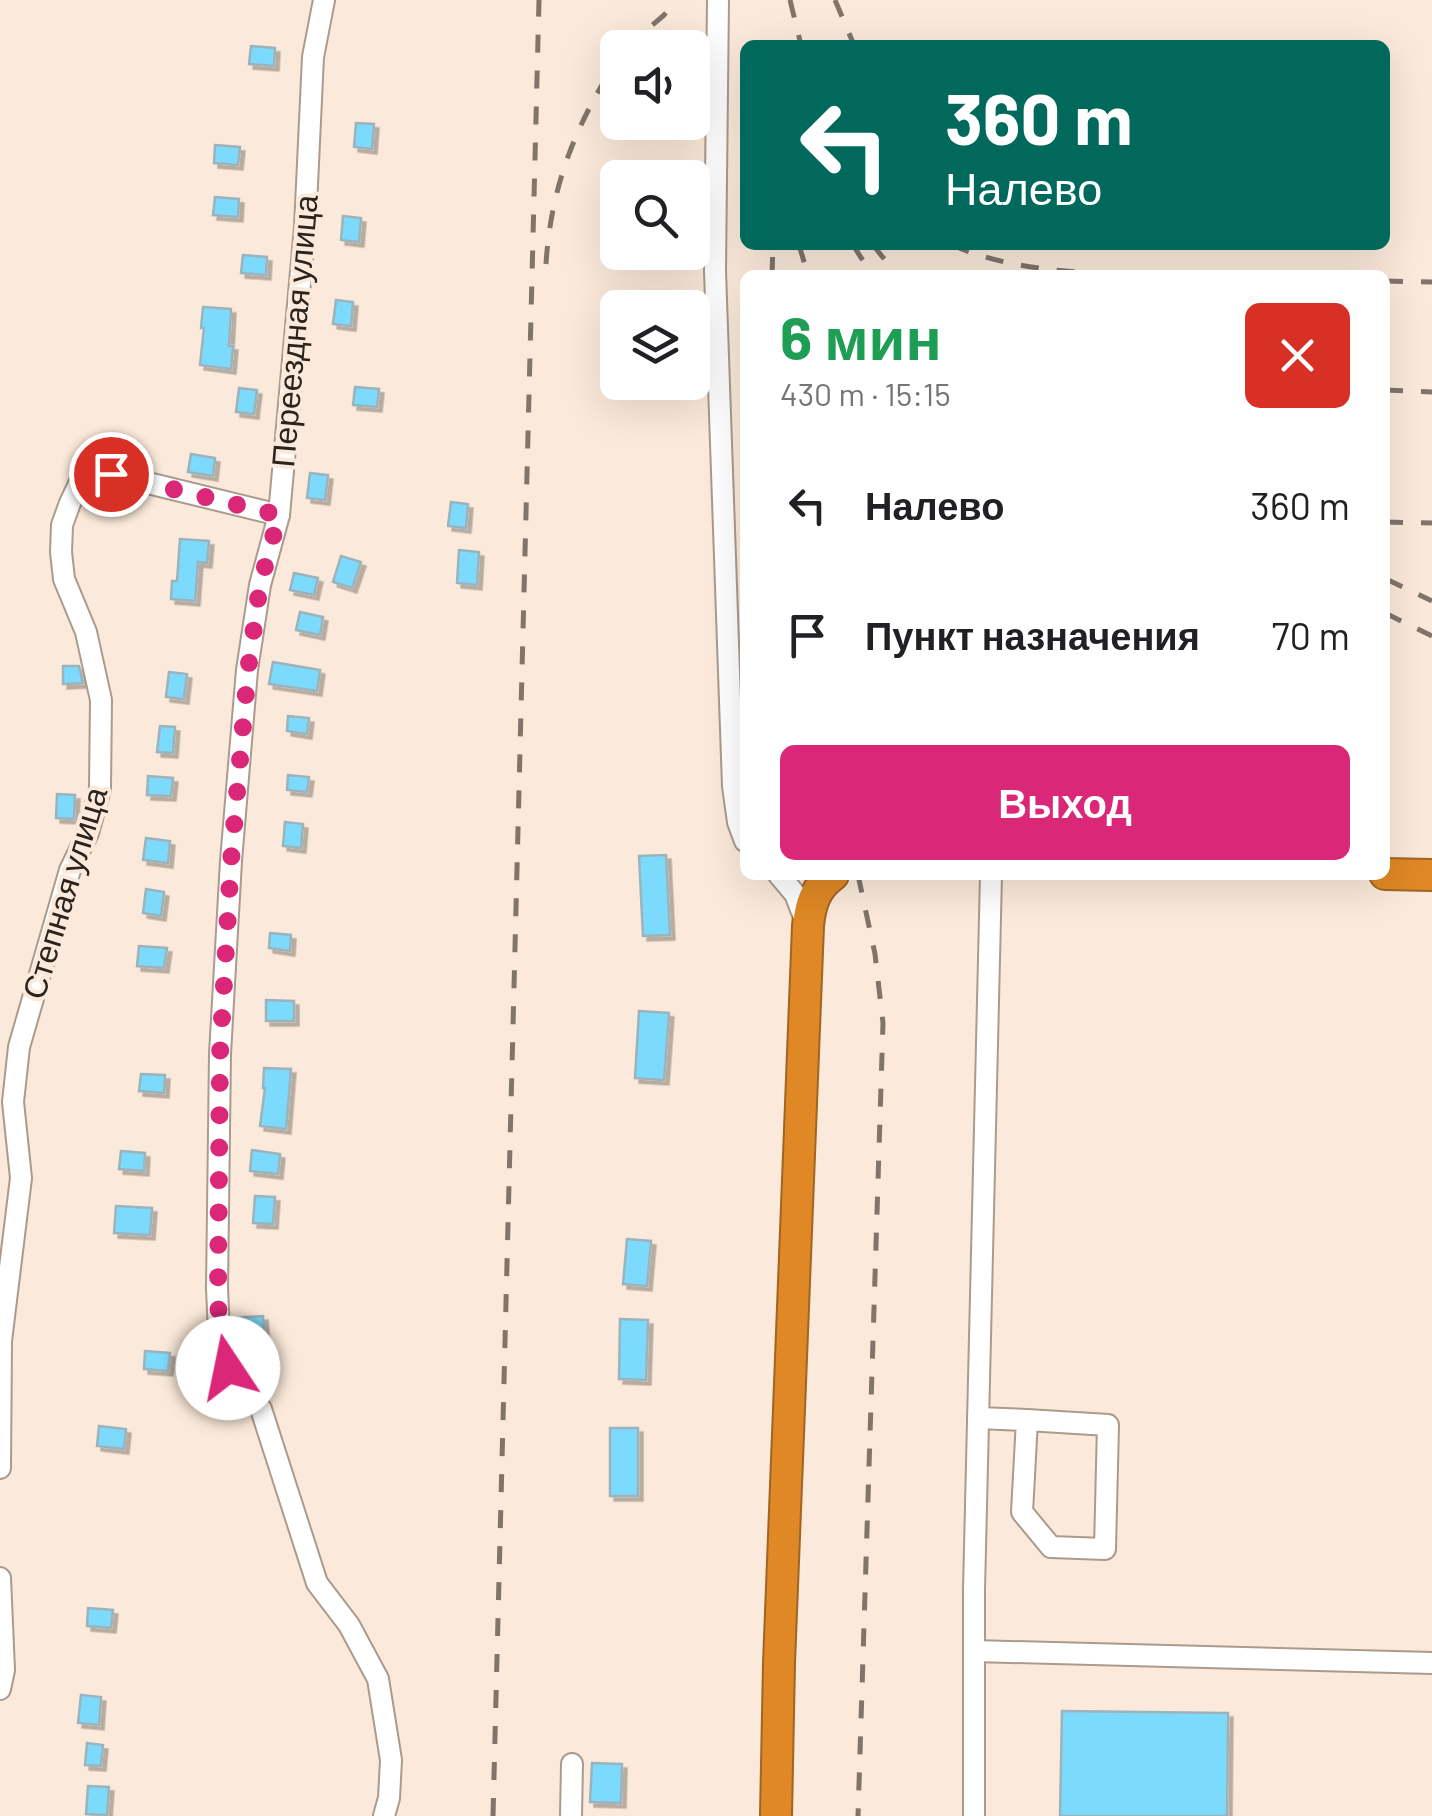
<!DOCTYPE html>
<html lang="ru">
<meta charset="utf-8">
<style>
body{margin:0;font-family:Barlow,sans-serif;background:#f2f2f2;color:#202124;height:100vh;display:flex;flex-direction:column;font-size:38px;white-space:nowrap}
*{box-sizing:border-box;margin:0}
p{font-size:32px;color:#757577}
.icon{flex:none;width:55px;height:55px;fill:none;stroke:currentColor;stroke-width:2;stroke-linecap:round;stroke-linejoin:round}
.map{position:relative;flex:1;overflow:hidden}
.sheet{position:absolute;left:740px;top:270px;width:650px;height:610px;display:flex;flex-direction:column;background:#fff;border-radius:15px;box-shadow:0 10px 40px #0002}
.sheet>*{flex:none}
.top-card{position:absolute;left:740px;top:40px;width:650px;height:210px;border-radius:15px;box-shadow:0 10px 40px #0002;background:#00695c;color:#fff;overflow:hidden}
.fabs{position:absolute;left:600px;top:30px;display:grid;gap:20px}
.fabs a{display:grid;place-items:center;width:110px;height:110px;border-radius:15px;background:#fff;box-shadow:0 10px 40px #0002;font-size:50px}
.pin{position:absolute;display:grid;place-items:center;width:85px;height:85px;color:#fff;margin:-42px;border:5px solid #fff;border-radius:50%;box-shadow:0 2px 10px #0007}
.me{position:absolute;width:110px;margin:-55px;rotate:349deg;stroke-linejoin:round;filter:drop-shadow(0 0 8px #0008)}
.turn{display:flex;align-items:center;gap:35px;height:210px;padding:0 40px;font-size:45px}
.turn .icon{width:130px;height:130px;stroke-width:2.5}
.turn b{display:block;font-size:70px;line-height:85px}
.round{display:grid;place-items:center;flex:none;width:105px;height:105px;border-radius:15px;background:#f2f2f2}
.head{display:flex;align-items:center;justify-content:space-between;height:170px;padding:0 40px}
h1{font-size:60px;font-weight:700;line-height:75px;color:#1e9e55}
.cta{display:flex;gap:20px;margin-top:auto;padding:20px 40px}
.cta a{flex:1;height:115px;border-radius:15px;background:#db2777;color:#fff;font-size:40px;font-weight:700;line-height:115px;text-align:center}
ul{padding:0;list-style:none}
li{display:flex;align-items:center;gap:30px;height:130px;padding:0 40px}
li div{flex:1}
li b{display:block;font-size:38px}
li em{font-style:normal}
.map>svg:first-child{display:block}
.building{fill:#7bdbfd;stroke:#9db3bc;stroke-width:2.5;filter:url(#shadow)}
.lines{fill:none;stroke-linecap:round;stroke-linejoin:round}
.minor-casing{stroke:#ab9b8d;stroke-width:24}
.highway-casing{stroke:#a06523;stroke-width:34}
.minor{stroke:#fff;stroke-width:20}
.highway{stroke:#df8825;stroke-width:30}
.rail{stroke:#80746b;stroke-width:5;stroke-dasharray:18 18;stroke-linecap:butt}
.route{stroke:#db2777;stroke-width:18;stroke-dasharray:0 32.4}
.labels{text-anchor:middle;stroke-width:8;stroke-linejoin:round;paint-order:stroke}
.street-label{font-size:32px;fill:#2a231e;stroke:#fbeadb}
</style>
<div class="map">
<svg width="1432" height="1816" viewBox="0 0 1432 1816">
<defs>
<filter id="shadow"><feDropShadow dx="4.5" dy="4.5" stdDeviation="0" flood-color="#0004"/></filter>
</defs>
<rect width="100%" height="100%" fill="#fbeadb"/>
<!-- building -->
<g class="building">
<polygon points="251,46 275,48 274,66 249,64"/>
<polygon points="356,123 374,124 372,149 354,147"/>
<polygon points="215,145 240,147 238,165 214,163"/>
<polygon points="215,197 239,199 238,217 213,215"/>
<polygon points="343,216 361,218 359,242 341,240"/>
<polygon points="243,255 267,257 266,275 241,273"/>
<polygon points="336,300 353,302 351,326 333,324"/>
<polygon points="203,307 231,309 229,346 233,346 231,369 200,365 204,328 201,328"/>
<polygon points="355,387 379,389 377,407 353,405"/>
<polygon points="239,388 257,390 254,414 236,412"/>
<polygon points="191,454 215,458 213,476 188,472"/>
<polygon points="310,473 328,475 325,500 307,498"/>
<polygon points="451,502 468,504 466,528 448,526"/>
<polygon points="180,539 209,541 207,563 198,562 195,601 171,599 172,581 177,581"/>
<polygon points="459,550 479,552 477,585 457,583"/>
<polygon points="341,556 361,562 352,588 333,582"/>
<polygon points="294,573 318,578 314,595 290,590"/>
<polygon points="300,612 323,617 320,635 296,630"/>
<polygon points="273,662 320,670 317,691 269,684"/>
<polygon points="63,666 79,666 83,683 63,684"/>
<polygon points="169,672 187,674 184,699 166,697"/>
<polygon points="288,716 309,718 307,734 287,731"/>
<polygon points="160,726 175,727 173,753 157,752"/>
<polygon points="288,775 309,777 307,792 287,790"/>
<polygon points="148,776 173,778 171,796 147,795"/>
<polygon points="57,794 75,795 74,819 56,818"/>
<polygon points="285,822 303,824 301,848 283,846"/>
<polygon points="146,838 170,841 168,863 143,860"/>
<polygon points="666,855 670,935 643,936 639,856"/>
<polygon points="146,889 164,892 161,916 143,913"/>
<polygon points="270,933 291,935 290,951 269,948"/>
<polygon points="139,946 167,948 164,968 137,966"/>
<polygon points="266,1000 294,1001 294,1021 266,1021"/>
<polygon points="639,1011 669,1013 664,1080 635,1078"/>
<polygon points="264,1068 291,1069 286,1129 260,1126 265,1088 263,1088"/>
<polygon points="141,1074 165,1075 164,1093 139,1091"/>
<polygon points="252,1150 280,1154 278,1174 250,1171"/>
<polygon points="121,1151 145,1153 144,1171 119,1169"/>
<polygon points="255,1196 275,1197 273,1224 253,1223"/>
<polygon points="116,1206 152,1208 150,1235 114,1233"/>
<polygon points="627,1239 651,1241 647,1286 623,1284"/>
<polygon points="263,1316 266,1352 238,1354 233,1318"/>
<polygon points="620,1319 648,1320 646,1380 619,1379"/>
<polygon points="145,1351 170,1353 168,1371 144,1369"/>
<polygon points="195,1386 222,1386 221,1406 195,1405"/>
<polygon points="99,1426 126,1429 124,1449 97,1446"/>
<rect x="610" y="1428" width="28" height="68"/>
<polygon points="88,1608 113,1610 111,1628 87,1626"/>
<polygon points="81,1695 101,1697 99,1725 78,1723"/>
<polygon points="1062,1711 1228,1713 1227,1816 1060,1816"/>
<polygon points="87,1743 103,1745 101,1766 85,1765"/>
<polygon points="592,1763 622,1764 621,1803 590,1802"/>
<polygon points="88,1786 109,1787 107,1815 86,1814"/>
</g>
<g class="lines">
<!-- minor casing -->
<g class="minor-casing">
<g id="minor">
<polyline points="324,0 313,57 305,227 279,515 260,585 247,670 231,861 220,1054 217,1288 219,1333 228,1369 261,1409 317,1583 349,1625 378,1679 391,1760 389,1798 384,1816"/>
<polyline points="718,0 715,271 733,786 738,822 745,841"/>
<polyline points="779,875 795,894 807,925"/>
<polyline points="978,1418 1027,1420 1022,1512 1051,1547 1105,1549 1108,1425 1027,1420"/>
<polyline points="0,1468 1,1341 21,1178 13,1102 19,1047 70,870 88,833 100,789 101,700 86,632 64,579 61,552 62,525 70,503 80,482 92,471 111,474 279,515"/>
<polyline points="0,1578 4,1670 0,1689"/>
<polyline points="974,1651 1432,1663"/>
<polyline points="571,1816 572,1764"/>
<polyline points="974,1816 974,1590 991,875"/>
</g>
</g>
<!-- highway casing -->
<g class="highway-casing">
<g id="highway">
<polyline points="1385,874 1432,875"/>
<path d="M776,1816L779,1663L808,926C810,905 815,888 833,875"/>
</g>
</g>
<!-- minor -->
<use href="#minor" class="minor"/>
<!-- highway -->
<use href="#highway" class="highway"/>
<!-- rail -->
<g class="rail">
<polyline points="790,0 801,45"/>
<polyline points="835,0 854,45"/>
<polyline points="625,48 663,16 678,0"/>
<polyline points="799,245 808,275"/>
<polyline points="853,245 872,275"/>
<polyline points="873,245 897,275"/>
<path d="M952,245C1026,277 1110,273 1189,275"/>
<path d="M546,264C551,185 576,124 618,59"/>
<polyline points="772,275 773,245"/>
<polyline points="1385,281 1432,282"/>
<polyline points="1385,390 1432,392"/>
<polyline points="1385,522 1432,523"/>
<polyline points="1386,579 1432,601"/>
<polyline points="1385,613 1432,636"/>
<polyline points="858,875 875,954 883,1023 858,1816"/>
<polyline points="493,1816 539,0"/>
</g>
</g>
<g class="lines">
<!-- route -->
<polyline class="route" points="111,474 279,515 260,585 248,670 231,861 220,1054 218,1288 219,1334 228,1368"/>
</g>
<g class="labels">
<!-- street labels -->
<g class="street-label">
<text transform="translate(295 331) rotate(-85)" y="11">Переездная улица</text>
<text transform="translate(65 893) rotate(-73)" y="11">Степная улица</text>
</g>
</g>
</svg>
<div class="fabs">
<a><svg class="icon" aria-label="sound" viewBox="0 0 24 24"><path d="M4 9h4l5-4v14l-5-4H4zM17 9q2 3 0 6"/></svg></a>
<a><svg class="icon" aria-label="search" viewBox="0 0 24 24"><circle cx="10" cy="10" r="6"/><path d="M15 15l6 6"/></svg></a>
<a><svg class="icon" aria-label="layers" viewBox="0 0 24 24"><path d="M12 4l9 5-9 5-9-5zM3 14l9 5 9-5"/></svg></a>
</div>
<div class="pin" style="left:111px;top:474px;background:#d93025"><svg class="icon" aria-label="arrive" viewBox="0 0 24 24"><path d="M6 21V4h12l-3 4 3 4H6"/></svg></div>
<svg class="me" style="left:228px;top:1368px" viewBox="-20 -20 40 40"><circle r="19" fill="#fff"/><path d="M0-13L10 11 0 6-10 11z" fill="#db2777"/></svg>
<div class="top-card">
<div class="turn"><svg class="icon" aria-label="left" viewBox="0 0 24 24"><path d="M17 20v-9H6M10 6l-5 5 5 5"/></svg><div><b>360 m</b>Налево</div></div>
</div>
<section class="sheet">
<div class="head"><div><h1>6 мин</h1><p>430 m · 15:15</p></div><a class="round" style="background:#d93025;color:#fff"><svg class="icon" aria-label="close" viewBox="0 0 24 24"><path d="M6 6l12 12M18 6L6 18"/></svg></a></div>
<ul>
<li><svg class="icon" aria-label="left" viewBox="0 0 24 24"><path d="M17 20v-9H6M10 6l-5 5 5 5"/></svg><div><b>Налево</b></div><em>360 m</em></li>
<li><svg class="icon" aria-label="arrive" viewBox="0 0 24 24"><path d="M6 21V4h12l-3 4 3 4H6"/></svg><div><b>Пункт назначения</b></div><em>70 m</em></li>
</ul>
<div class="cta"><a>Выход</a></div>
</section>
</div>
